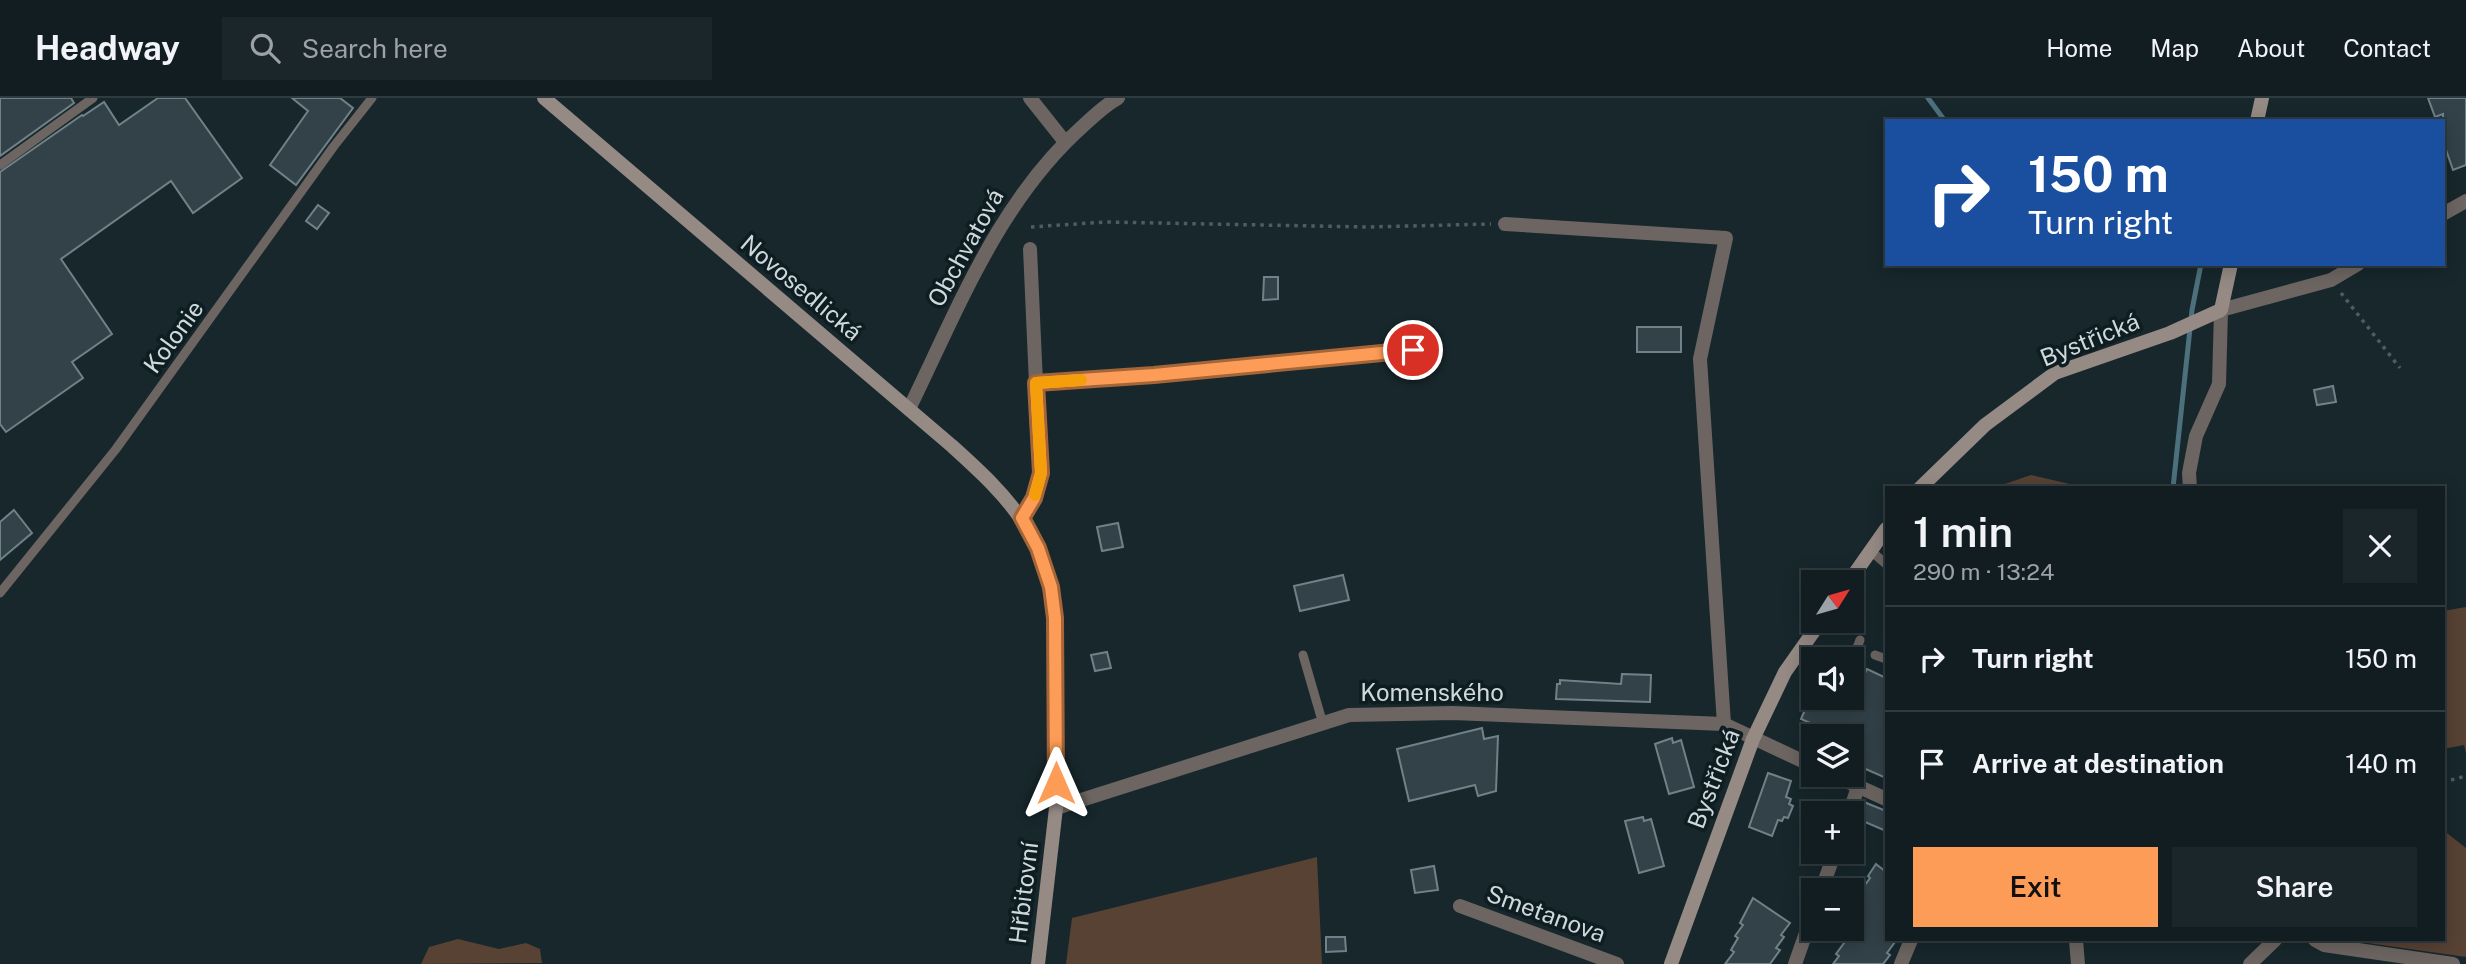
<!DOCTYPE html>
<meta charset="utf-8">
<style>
body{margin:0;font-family:"Public Sans",sans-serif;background:#1a262a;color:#f1f3f6;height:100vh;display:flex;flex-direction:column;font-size:26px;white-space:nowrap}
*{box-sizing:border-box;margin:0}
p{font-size:23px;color:#9ca2a5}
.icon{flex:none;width:38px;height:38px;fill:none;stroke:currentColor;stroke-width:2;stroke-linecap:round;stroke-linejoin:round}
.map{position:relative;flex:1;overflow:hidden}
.details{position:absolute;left:1885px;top:388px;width:560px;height:455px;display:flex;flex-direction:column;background:#111d21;border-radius:0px;box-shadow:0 4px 18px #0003,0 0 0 2px #303b3f}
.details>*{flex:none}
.hud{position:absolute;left:1885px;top:21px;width:560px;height:147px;border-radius:0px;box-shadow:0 4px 18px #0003,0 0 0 2px #303b3f;background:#1a4fa0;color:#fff;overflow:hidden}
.needle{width:46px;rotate:53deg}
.buttons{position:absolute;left:1801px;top:472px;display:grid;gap:14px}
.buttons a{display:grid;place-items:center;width:63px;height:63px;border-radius:0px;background:#111d21;box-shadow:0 4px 18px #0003,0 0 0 2px #303b3f;font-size:35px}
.pin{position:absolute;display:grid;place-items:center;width:60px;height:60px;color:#fff;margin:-30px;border:4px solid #fff;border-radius:50%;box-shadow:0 2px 7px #0007}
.me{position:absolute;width:77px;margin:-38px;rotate:0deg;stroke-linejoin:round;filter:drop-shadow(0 0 5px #0008)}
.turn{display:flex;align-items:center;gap:24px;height:147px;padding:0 28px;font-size:32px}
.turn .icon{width:91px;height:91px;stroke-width:2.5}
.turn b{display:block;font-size:49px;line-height:60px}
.round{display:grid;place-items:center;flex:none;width:74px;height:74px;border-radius:0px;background:#1a262a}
.summary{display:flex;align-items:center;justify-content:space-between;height:119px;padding:0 28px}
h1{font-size:42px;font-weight:600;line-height:52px}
.cta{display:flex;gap:14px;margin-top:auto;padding:14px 28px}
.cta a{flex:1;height:80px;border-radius:0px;background:#fd9c56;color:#111;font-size:28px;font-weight:600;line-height:80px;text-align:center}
.cta a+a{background:#1a262a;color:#f1f3f6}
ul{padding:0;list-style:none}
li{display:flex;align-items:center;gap:21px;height:105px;padding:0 28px;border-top:2px solid #303b3f}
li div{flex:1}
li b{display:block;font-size:26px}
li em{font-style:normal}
header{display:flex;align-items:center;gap:42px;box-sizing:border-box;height:98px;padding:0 35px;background:#111d21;border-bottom:2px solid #303b3f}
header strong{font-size:33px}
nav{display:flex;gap:38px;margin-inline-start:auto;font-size:24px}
.search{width:490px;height:63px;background:#1a262a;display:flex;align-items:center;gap:18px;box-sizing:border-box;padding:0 24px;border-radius:0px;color:#9ca2a5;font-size:26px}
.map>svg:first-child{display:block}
.green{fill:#574234}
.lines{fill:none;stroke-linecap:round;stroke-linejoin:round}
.stream{stroke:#4c717d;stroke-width:5}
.building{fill:#324248;stroke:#708288;stroke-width:2}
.path{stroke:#4f5d62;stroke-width:3.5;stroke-dasharray:3.5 5;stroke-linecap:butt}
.lane{stroke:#6c6561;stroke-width:9}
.street{stroke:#6c6561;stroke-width:14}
.secondary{stroke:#958a84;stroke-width:14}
.route-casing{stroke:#a46538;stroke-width:18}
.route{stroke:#fd9c56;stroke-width:12}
.slow{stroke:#f59e0b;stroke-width:12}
.labels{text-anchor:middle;stroke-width:7;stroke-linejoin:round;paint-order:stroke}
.street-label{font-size:24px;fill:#cfd9dc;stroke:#0e1d22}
</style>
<header>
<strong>Headway</strong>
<div class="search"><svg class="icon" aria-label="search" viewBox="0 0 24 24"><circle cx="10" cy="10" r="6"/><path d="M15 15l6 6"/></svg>Search here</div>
<nav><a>Home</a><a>Map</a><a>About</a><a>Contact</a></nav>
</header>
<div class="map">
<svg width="2466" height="866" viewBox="0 0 2466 866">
<rect width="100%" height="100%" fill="#17272c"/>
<!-- green -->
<g class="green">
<polygon points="2031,377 2074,387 2078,390 1993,390"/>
<polygon points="2466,509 2466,655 2464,647 2443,651 2443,513"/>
<polygon points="2443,732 2466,750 2466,859 2347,842 2443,842"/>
<polygon points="1317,759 1322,866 1066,866 1072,820"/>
<polygon points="458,841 499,851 526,845 540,851 542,865 421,866 429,849"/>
</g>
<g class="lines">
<!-- stream -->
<g class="stream">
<polyline points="1928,0 1945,23"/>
<polyline points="2021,23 2036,23"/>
<polyline points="2173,390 2192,212 2201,166"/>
</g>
</g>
<!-- building -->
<g class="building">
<polygon points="0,0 71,0 74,5 0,58"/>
<polygon points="158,0 185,0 242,80 193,115 171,83 61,161 112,236 72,264 83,280 6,334 0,326 0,74 82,17 83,18 104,4 119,27"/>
<polygon points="292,0 340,0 353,10 296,87 270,67 308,13"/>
<polygon points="2428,0 2466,0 2466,67 2453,72 2443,43 2443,16 2435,19"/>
<polygon points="318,107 329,115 317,131 306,123"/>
<polygon points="1264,179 1278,179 1278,201 1263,202"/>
<rect x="1637" y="229" width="44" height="25"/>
<polygon points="2333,288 2336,304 2317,307 2314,292"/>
<polygon points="14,412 32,435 0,462 0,424"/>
<polygon points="1118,425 1123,449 1102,453 1097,429"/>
<polygon points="1343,477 1349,502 1300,513 1294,488"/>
<polygon points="1107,554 1111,570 1095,573 1091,557"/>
<polygon points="1867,571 1886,580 1886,680 1852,665 1852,639 1842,639 1801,621 1810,600 1852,600"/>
<polygon points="1622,576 1651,577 1650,604 1556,601 1557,586 1560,586 1560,582 1621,586"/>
<polygon points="1482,630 1484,641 1498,638 1496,693 1478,698 1475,687 1409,703 1397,651"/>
<polygon points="1672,640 1673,645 1681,642 1694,689 1669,696 1655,646"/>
<polygon points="1768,675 1791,683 1786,699 1791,701 1789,706 1793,708 1788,720 1784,719 1782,723 1778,722 1772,738 1749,729"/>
<polygon points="1864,704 1886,713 1886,733 1858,721"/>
<polygon points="1643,719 1644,723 1651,721 1664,768 1639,775 1625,723"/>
<polygon points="1876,766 1886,774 1886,842 1895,844 1887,855 1890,857 1883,866 1833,866 1839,858 1836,856 1844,845 1841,843 1848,831 1852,831 1852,817 1860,806 1857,804 1865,793 1862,791 1870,780 1868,778"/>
<polygon points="1434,768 1438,792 1415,795 1411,772"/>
<polygon points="1753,800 1790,825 1781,837 1784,839 1776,850 1780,852 1770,866 1725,866 1734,854 1731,852 1738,840 1735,838 1743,827 1740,825"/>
<polygon points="1326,839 1345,839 1346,853 1326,854"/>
</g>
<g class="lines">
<!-- path -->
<g class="path">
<polyline points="1031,129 1105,124 1367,129 1491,126"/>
<polyline points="2341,195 2400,270"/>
<polyline points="2451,682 2466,678"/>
</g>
<!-- lane -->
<g class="lane">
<polyline points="0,67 93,0"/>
<polyline points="1871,453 1886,466"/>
<polyline points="0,495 116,351 334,48 372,0"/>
<polyline points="1800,553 1820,562"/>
<polyline points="1303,557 1323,626"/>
<polyline points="1875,557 1886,561"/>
<polyline points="1852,562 1860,542"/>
</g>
<!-- street -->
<g class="street">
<polyline points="1030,0 1065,44"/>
<polyline points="2443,116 2466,103"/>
<polyline points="1505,126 1726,140 1700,261 1724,626"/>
<polyline points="1036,285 1154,277 1414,252"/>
<path d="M909,311C958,211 999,102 1084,27C1095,17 1105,7 1118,0"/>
<polyline points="2190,390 2189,375 2196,338 2219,286 2221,212 2331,182 2358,166"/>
<polyline points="1022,420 1034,400 1040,375 1030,151"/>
<polyline points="1833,677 1886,701"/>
<polyline points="1056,710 1349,617 1453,615 1724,626 1813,668"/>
<polyline points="1849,716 1858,689"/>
<polyline points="1821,793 1835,754"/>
<polyline points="1460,808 1617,866"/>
<polyline points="2076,842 2078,866"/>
<polyline points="2315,842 2324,847 2453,866"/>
<polyline points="1795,866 1813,815"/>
<polyline points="1901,866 1911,842"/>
<polyline points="2250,866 2275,842"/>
</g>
<!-- secondary -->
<g class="secondary">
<path d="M544,0L952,348C1014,404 1042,433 1055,520L1056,710L1038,866"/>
<polyline points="2257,23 2262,0"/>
<polyline points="1920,390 1985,327 2055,275 2170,235 2221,212 2231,166"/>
<polyline points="1848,485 1886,431"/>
<polyline points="1671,866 1753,641 1785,574 1821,523"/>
</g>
</g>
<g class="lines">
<!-- route casing -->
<g class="route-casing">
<polyline id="route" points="1056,685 1055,520 1051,489 1038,450 1022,420 1034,400 1041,375 1036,285 1154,277 1413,252"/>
</g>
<!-- route -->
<use href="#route" class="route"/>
<!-- slow -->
<polyline class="slow" points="1035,397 1041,375 1036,285 1081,282"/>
</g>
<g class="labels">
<!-- street labels -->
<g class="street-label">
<text transform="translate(966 150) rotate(-61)" y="8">Obchvatová</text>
<text transform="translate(801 190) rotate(40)" y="8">Novosedlická</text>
<text transform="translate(174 239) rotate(-54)" y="8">Kolonie</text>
<text transform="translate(2090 242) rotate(-22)" y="8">Bystřická</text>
<text x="1432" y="603">Komenského</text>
<text transform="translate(1714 681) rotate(-69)" y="8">Bystřická</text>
<text transform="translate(1024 795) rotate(-83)" y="8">Hřbitovní</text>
<text transform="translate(1546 816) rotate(20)" y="8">Smetanova</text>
</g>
</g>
</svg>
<div class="buttons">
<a><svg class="needle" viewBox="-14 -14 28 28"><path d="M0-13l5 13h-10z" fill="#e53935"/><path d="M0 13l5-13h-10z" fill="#9ca2a5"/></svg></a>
<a><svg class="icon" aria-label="sound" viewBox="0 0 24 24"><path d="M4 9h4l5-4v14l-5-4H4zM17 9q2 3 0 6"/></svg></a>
<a><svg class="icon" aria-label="layers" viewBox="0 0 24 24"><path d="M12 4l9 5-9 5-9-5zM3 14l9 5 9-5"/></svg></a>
<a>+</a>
<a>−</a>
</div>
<div class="pin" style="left:1413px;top:252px;background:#d93025"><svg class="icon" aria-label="arrive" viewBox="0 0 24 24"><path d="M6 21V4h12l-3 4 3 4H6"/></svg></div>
<svg class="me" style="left:1056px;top:685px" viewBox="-20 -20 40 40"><path d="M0-17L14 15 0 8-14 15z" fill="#fd9c56" stroke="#fff" stroke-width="4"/></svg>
<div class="hud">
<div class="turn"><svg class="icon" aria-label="right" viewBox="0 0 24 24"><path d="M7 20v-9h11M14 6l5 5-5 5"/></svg><div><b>150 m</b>Turn right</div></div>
</div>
<section class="details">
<div class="summary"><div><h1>1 min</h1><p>290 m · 13:24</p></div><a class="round"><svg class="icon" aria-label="close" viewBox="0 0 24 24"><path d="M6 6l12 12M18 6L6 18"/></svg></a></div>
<ul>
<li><svg class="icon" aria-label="right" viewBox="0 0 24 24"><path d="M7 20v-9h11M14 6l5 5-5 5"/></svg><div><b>Turn right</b></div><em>150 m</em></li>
<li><svg class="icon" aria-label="arrive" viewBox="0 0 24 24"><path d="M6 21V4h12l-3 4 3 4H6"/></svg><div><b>Arrive at destination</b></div><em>140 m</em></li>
</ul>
<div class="cta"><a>Exit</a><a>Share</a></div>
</section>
</div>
